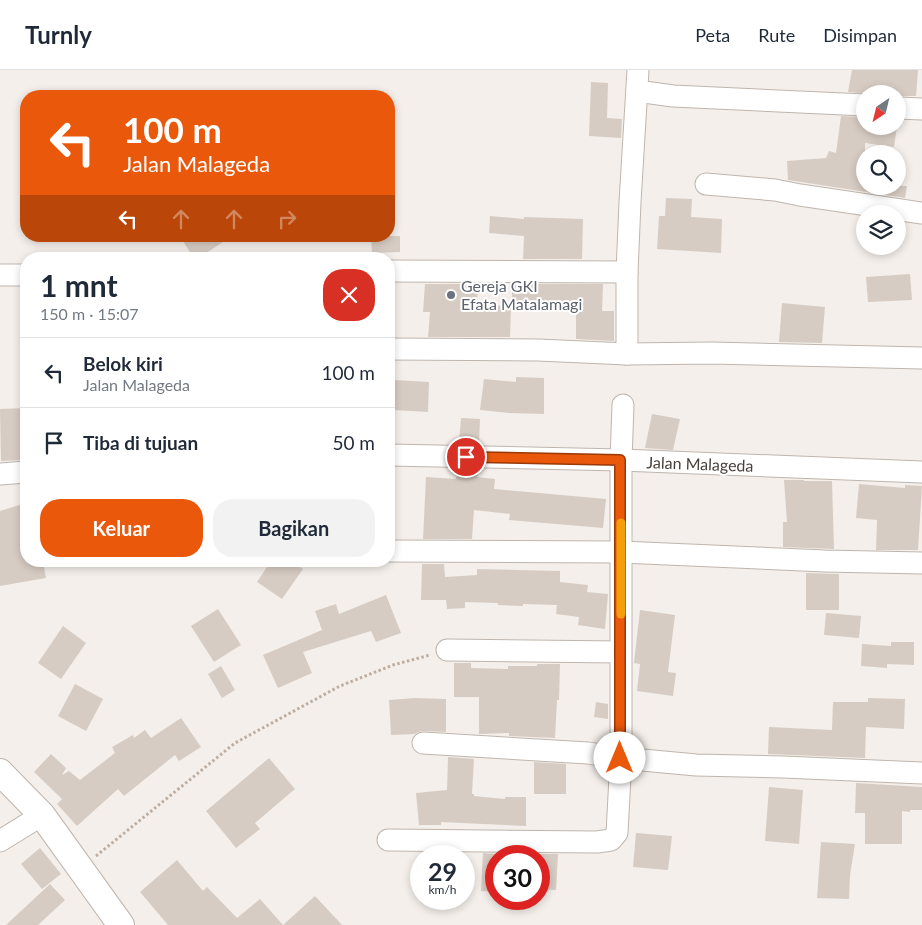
<!DOCTYPE html>
<html lang="id">
<meta charset="utf-8">
<style>
body{margin:0;font-family:Lato,sans-serif;background:#f2f2f3;color:#1f2937;height:100vh;display:flex;flex-direction:column;font-size:19px;white-space:nowrap}
*{box-sizing:border-box;margin:0}
p{font-size:16px;color:#747a83}
.icon{flex:none;width:28px;height:28px;fill:none;stroke:currentColor;stroke-width:2;stroke-linecap:round;stroke-linejoin:round}
.map{position:relative;flex:1;overflow:hidden}
.sheet{position:absolute;left:20px;top:182px;width:375px;height:315px;display:flex;flex-direction:column;background:#fff;border-radius:20px;box-shadow:0 2px 8px #0003}
.sheet>*{flex:none}
.hud{position:absolute;left:20px;top:20px;width:375px;height:152px;border-radius:20px;box-shadow:0 2px 8px #0003;background:#ea580c;color:#fff;overflow:hidden}
.needle{width:32px;rotate:215deg}
.tools{position:absolute;left:856px;top:15px;display:grid;gap:10px}
.tools a{display:grid;place-items:center;width:50px;height:50px;border-radius:50%;background:#fff;box-shadow:0 2px 8px #0003;font-size:25px}
.speed{position:absolute;left:410px;top:775px;display:flex;gap:10px;font-size:25px;font-weight:700;text-align:center}
.speed>*{display:grid;place-content:center;width:65px;height:65px;border-radius:50%;background:#fff;box-shadow:0 2px 8px #0003;line-height:1}
.speed small{font-size:12px;font-weight:400}
.speed .limit{border:8px solid #d22;background:#fff;color:#111}
.pin{position:absolute;display:grid;place-items:center;width:42px;height:42px;color:#fff;margin:-21px;border:2px solid #fff;border-radius:50%;box-shadow:0 1px 5px #0007}
.me{position:absolute;width:55px;margin:-28px;rotate:0deg;stroke-linejoin:round;filter:drop-shadow(0 0 4px #0008)}
.turn{display:flex;align-items:center;gap:18px;height:105px;padding:0 20px;font-size:22px}
.turn .icon{width:65px;height:65px;stroke-width:2.5}
.turn b{display:block;font-size:35px;line-height:42px}
.lanes{display:flex;align-items:center;height:48px;padding:0 20px;background:#0003;justify-content:center;gap:25px;direction:ltr}
.lanes .off{opacity:.35}
.round{display:grid;place-items:center;flex:none;width:52px;height:52px;border-radius:20px;background:#f2f2f3}
.summary{display:flex;align-items:center;justify-content:space-between;height:85px;padding:0 20px}
h1{font-size:30px;font-weight:700;line-height:38px}
.primary-button{display:flex;gap:10px;margin-top:auto;padding:10px 20px}
.primary-button a{flex:1;height:58px;border-radius:20px;background:#ea580c;color:#fff;font-size:20px;font-weight:700;line-height:58px;text-align:center}
.primary-button a+a{background:#f2f2f3;color:#1f2937}
ul{padding:0;list-style:none}
li{display:flex;align-items:center;gap:15px;height:70px;padding:0 20px;border-top:1px solid #e0e1e3}
li div{flex:1}
li b{display:block;font-size:19px}
li em{font-style:normal}
header{display:flex;align-items:center;gap:30px;box-sizing:border-box;height:70px;padding:0 25px;background:#fff;border-bottom:1px solid #e0e1e3}
header strong{font-size:24px}
nav{display:flex;gap:28px;margin-inline-start:auto;font-size:18px}
.map>svg:first-child{display:block}
.building{fill:#d7ccc3}
.lines{fill:none;stroke-linecap:round;stroke-linejoin:round}
.minor-casing{stroke:#bfb5ad;stroke-width:23}
.tertiary-casing{stroke:#bfb5ad;stroke-width:28}
.path{stroke:#bfaea0;stroke-width:3;stroke-dasharray:2.5 2.5;stroke-linecap:butt}
.minor{stroke:#fff;stroke-width:21}
.tertiary{stroke:#fff;stroke-width:26}
.route-casing{stroke:#983908;stroke-width:12}
.route{stroke:#ea580c;stroke-width:9}
.slow{stroke:#f59e0b;stroke-width:9}
.worship-dot{fill:#6b7280;stroke:#fff;stroke-width:2}
.labels{text-anchor:middle;stroke-width:4;stroke-linejoin:round;paint-order:stroke}
.worship-label{font-size:16px;fill:#5b616d;stroke:#fff;text-anchor:start}
.street-label{font-size:16px;fill:#473f39;stroke:#fff}
</style>
<header>
<strong>Turnly</strong>
<nav><a>Peta</a><a>Rute</a><a>Disimpan</a></nav>
</header>
<div class="map">
<svg width="922" height="855" viewBox="0 0 922 855">
<rect width="100%" height="100%" fill="#f4efea"/>
<!-- building -->
<g class="building">
<polygon points="852,0 918,0 916,26 899,26 898,24 870,24 848,22"/>
<polygon points="591,12 608,13 607,48 622,49 621,68 589,66"/>
<polygon points="841,46 865,47 865,56 897,56 894,77 865,73 865,116 907,116 905,128 788,110 787,91 826,88 829,81 836,83"/>
<polygon points="666,128 692,129 691,147 722,149 721,183 657,179 659,146 665,146"/>
<polygon points="490,146 524,149 524,147 583,149 582,189 523,189 524,166 489,163"/>
<polygon points="180,166 232,166 197,189 194,189"/>
<polygon points="371,166 400,166 400,182 372,183"/>
<polygon points="910,204 912,230 868,232 866,207"/>
<polygon points="425,214 478,214 477,235 511,236 510,267 428,267 430,242 423,242"/>
<polygon points="512,214 603,214 602,241 614,241 614,271 576,269 576,242 544,241 544,237 512,237"/>
<polygon points="782,233 825,237 822,273 779,272"/>
<polygon points="516,307 544,308 544,344 509,343 480,340 484,309 516,312"/>
<polygon points="394,310 429,312 428,342 393,340"/>
<polygon points="26,338 26,390 1,391 0,339"/>
<polygon points="652,344 680,349 673,380 645,378"/>
<polygon points="461,348 480,349 479,374 459,374"/>
<polygon points="458,399 478,399 477,407 495,409 494,419 606,429 603,458 509,450 510,444 474,440 472,469 423,469 426,407 456,409 456,407 457,407"/>
<polygon points="784,410 804,410 804,411 832,411 834,479 783,477 783,452 787,452"/>
<polygon points="859,414 905,418 905,415 922,416 918,480 876,480 877,450 856,448"/>
<polygon points="26,433 26,491 43,491 46,508 0,516 0,441"/>
<polygon points="271,491 291,491 303,499 282,529 257,512"/>
<polygon points="422,494 444,494 445,507 477,505 477,499 560,501 560,512 588,515 587,522 608,524 605,559 578,555 579,547 556,544 557,535 523,534 523,536 498,535 498,533 465,532 465,538 447,539 446,530 421,530"/>
<polygon points="806,503 839,504 839,540 806,540"/>
<polygon points="386,525 401,563 376,572 371,561 303,582 312,603 278,618 263,585 322,560 315,541 336,534 339,544"/>
<polygon points="218,539 241,575 214,592 191,556"/>
<polygon points="640,540 675,545 668,602 676,603 673,626 637,621 640,594 634,593"/>
<polygon points="826,543 861,546 859,568 824,565"/>
<polygon points="63,556 86,573 61,609 38,593"/>
<polygon points="891,572 914,572 914,595 887,594 887,598 861,596 862,574 891,576"/>
<polygon points="454,593 471,593 471,598 508,599 508,596 537,596 537,594 560,594 559,630 557,630 555,668 509,666 509,663 479,664 479,627 454,627"/>
<polygon points="221,596 235,620 222,628 208,604"/>
<polygon points="75,614 103,629 86,661 58,646"/>
<polygon points="415,628 446,629 446,662 424,661 418,662 415,664 391,665 389,630"/>
<polygon points="868,628 905,629 904,659 866,657 865,688 768,684 769,657 832,660 833,632 868,632"/>
<polygon points="596,632 608,634 608,649 594,647"/>
<polygon points="181,648 201,677 179,691 175,685 124,726 118,719 77,756 57,734 62,729 34,702 51,684 66,698 62,705 69,701 80,710 115,683 112,677 133,665 134,668 145,660 151,668"/>
<polygon points="448,687 474,689 472,724 474,724 474,726 505,729 505,727 526,727 526,756 441,752 441,755 419,755 416,723 447,720"/>
<polygon points="269,688 295,719 255,753 260,759 236,778 206,741"/>
<polygon points="534,692 566,694 566,724 534,724"/>
<polygon points="856,713 922,717 922,740 910,740 910,742 902,741 902,774 865,774 865,743 855,743"/>
<polygon points="769,717 803,720 799,774 765,771"/>
<polygon points="636,763 672,766 668,800 633,797"/>
<polygon points="821,772 855,774 850,805 849,829 817,828"/>
<polygon points="40,778 61,804 42,819 21,794"/>
<polygon points="483,783 496,784 496,822 481,821"/>
<polygon points="539,784 558,784 556,820 539,819"/>
<polygon points="177,790 203,821 207,817 237,848 260,829 283,855 168,855 140,822"/>
<polygon points="50,814 65,830 38,855 6,855"/>
<polygon points="315,826 342,855 283,855"/>
</g>
<g class="lines">
<!-- minor casing -->
<g class="minor-casing">
<g id="minor">
<polyline points="637,21 673,26 865,35"/>
<polyline points="898,38 922,39"/>
<polyline points="706,114 775,120 800,125 922,143"/>
<polyline points="389,201 627,202 627,284"/>
<polyline points="627,202 630,132 638,0"/>
<polyline points="0,205 26,205"/>
<polyline points="389,279 538,280 627,284 712,283 922,288"/>
<polyline points="389,385 621,390 922,402"/>
<polyline points="0,404 26,402"/>
<polyline points="389,481 621,482 825,491 922,493"/>
<polyline points="447,580 620,582"/>
<polyline points="423,673 588,683 621,688 696,695 783,697 922,703"/>
<polyline points="388,770 597,772 611,770 617,763 621,688 621,390 623,335"/>
<polyline points="0,771 42,745"/>
</g>
</g>
<!-- tertiary casing -->
<g class="tertiary-casing">
<polyline id="tertiary" points="0,702 42,745 121,855"/>
</g>
<!-- path -->
<polyline class="path" points="96,786 235,673 340,616 393,595 430,585"/>
<!-- minor -->
<use href="#minor" class="minor"/>
<!-- tertiary -->
<use href="#tertiary" class="tertiary"/>
</g>
<g class="lines">
<!-- route casing -->
<g class="route-casing">
<polyline id="route" points="466,387 620,390 620,688"/>
</g>
<!-- route -->
<use href="#route" class="route"/>
<!-- slow -->
<polyline class="slow" points="621,544 621,453"/>
</g>
<!-- markers -->
<circle class="worship-dot" cx="451" cy="225" r="5"/>
<g class="labels">
<!-- worship labels -->
<g class="worship-label">
<text x="461" y="222">Gereja GKI<tspan x="461" dy="18">Efata Matalamagi</tspan></text>
</g>
<!-- street labels -->
<g class="street-label">
<text transform="translate(700 394) rotate(2)" y="6">Jalan Malageda</text>
</g>
</g>
</svg>
<div class="tools">
<a><svg class="needle" viewBox="-14 -14 28 28"><path d="M0-13l5 13h-10z" fill="#e53935"/><path d="M0 13l5-13h-10z" fill="#747a83"/></svg></a>
<a><svg class="icon" aria-label="search" viewBox="0 0 24 24"><circle cx="10" cy="10" r="6"/><path d="M15 15l6 6"/></svg></a>
<a><svg class="icon" aria-label="layers" viewBox="0 0 24 24"><path d="M12 4l9 5-9 5-9-5zM3 14l9 5 9-5"/></svg></a>
</div>
<div class="speed"><div>29<small>km/h</small></div><div class="limit">30</div></div>
<div class="pin" style="left:466px;top:387px;background:#d93025"><svg class="icon" aria-label="arrive" viewBox="0 0 24 24"><path d="M6 21V4h12l-3 4 3 4H6"/></svg></div>
<svg class="me" style="left:620px;top:688px" viewBox="-20 -20 40 40"><circle r="19" fill="#fff"/><path d="M0-13L10 11 0 6-10 11z" fill="#ea580c"/></svg>
<div class="hud">
<div class="turn"><svg class="icon" aria-label="left" viewBox="0 0 24 24"><path d="M17 20v-9H6M10 6l-5 5 5 5"/></svg><div><b>100 m</b>Jalan Malageda</div></div>
<div class="lanes"><svg class="icon" aria-label="left" viewBox="0 0 24 24"><path d="M17 20v-9H6M10 6l-5 5 5 5"/></svg><svg class="icon off" aria-label="ahead" viewBox="0 0 24 24"><path d="M12 20V5M6 11l6-6 6 6"/></svg><svg class="icon off" aria-label="ahead" viewBox="0 0 24 24"><path d="M12 20V5M6 11l6-6 6 6"/></svg><svg class="icon off" aria-label="right" viewBox="0 0 24 24"><path d="M7 20v-9h11M14 6l5 5-5 5"/></svg></div>
</div>
<section class="sheet">
<div class="summary"><div><h1>1 mnt</h1><p>150 m · 15:07</p></div><a class="round" style="background:#d93025;color:#fff"><svg class="icon" aria-label="close" viewBox="0 0 24 24"><path d="M6 6l12 12M18 6L6 18"/></svg></a></div>
<ul>
<li><svg class="icon" aria-label="left" viewBox="0 0 24 24"><path d="M17 20v-9H6M10 6l-5 5 5 5"/></svg><div><b>Belok kiri</b><p>Jalan Malageda</p></div><em>100 m</em></li>
<li><svg class="icon" aria-label="arrive" viewBox="0 0 24 24"><path d="M6 21V4h12l-3 4 3 4H6"/></svg><div><b>Tiba di tujuan</b></div><em>50 m</em></li>
</ul>
<div class="primary-button"><a>Keluar</a><a>Bagikan</a></div>
</section>
</div>
